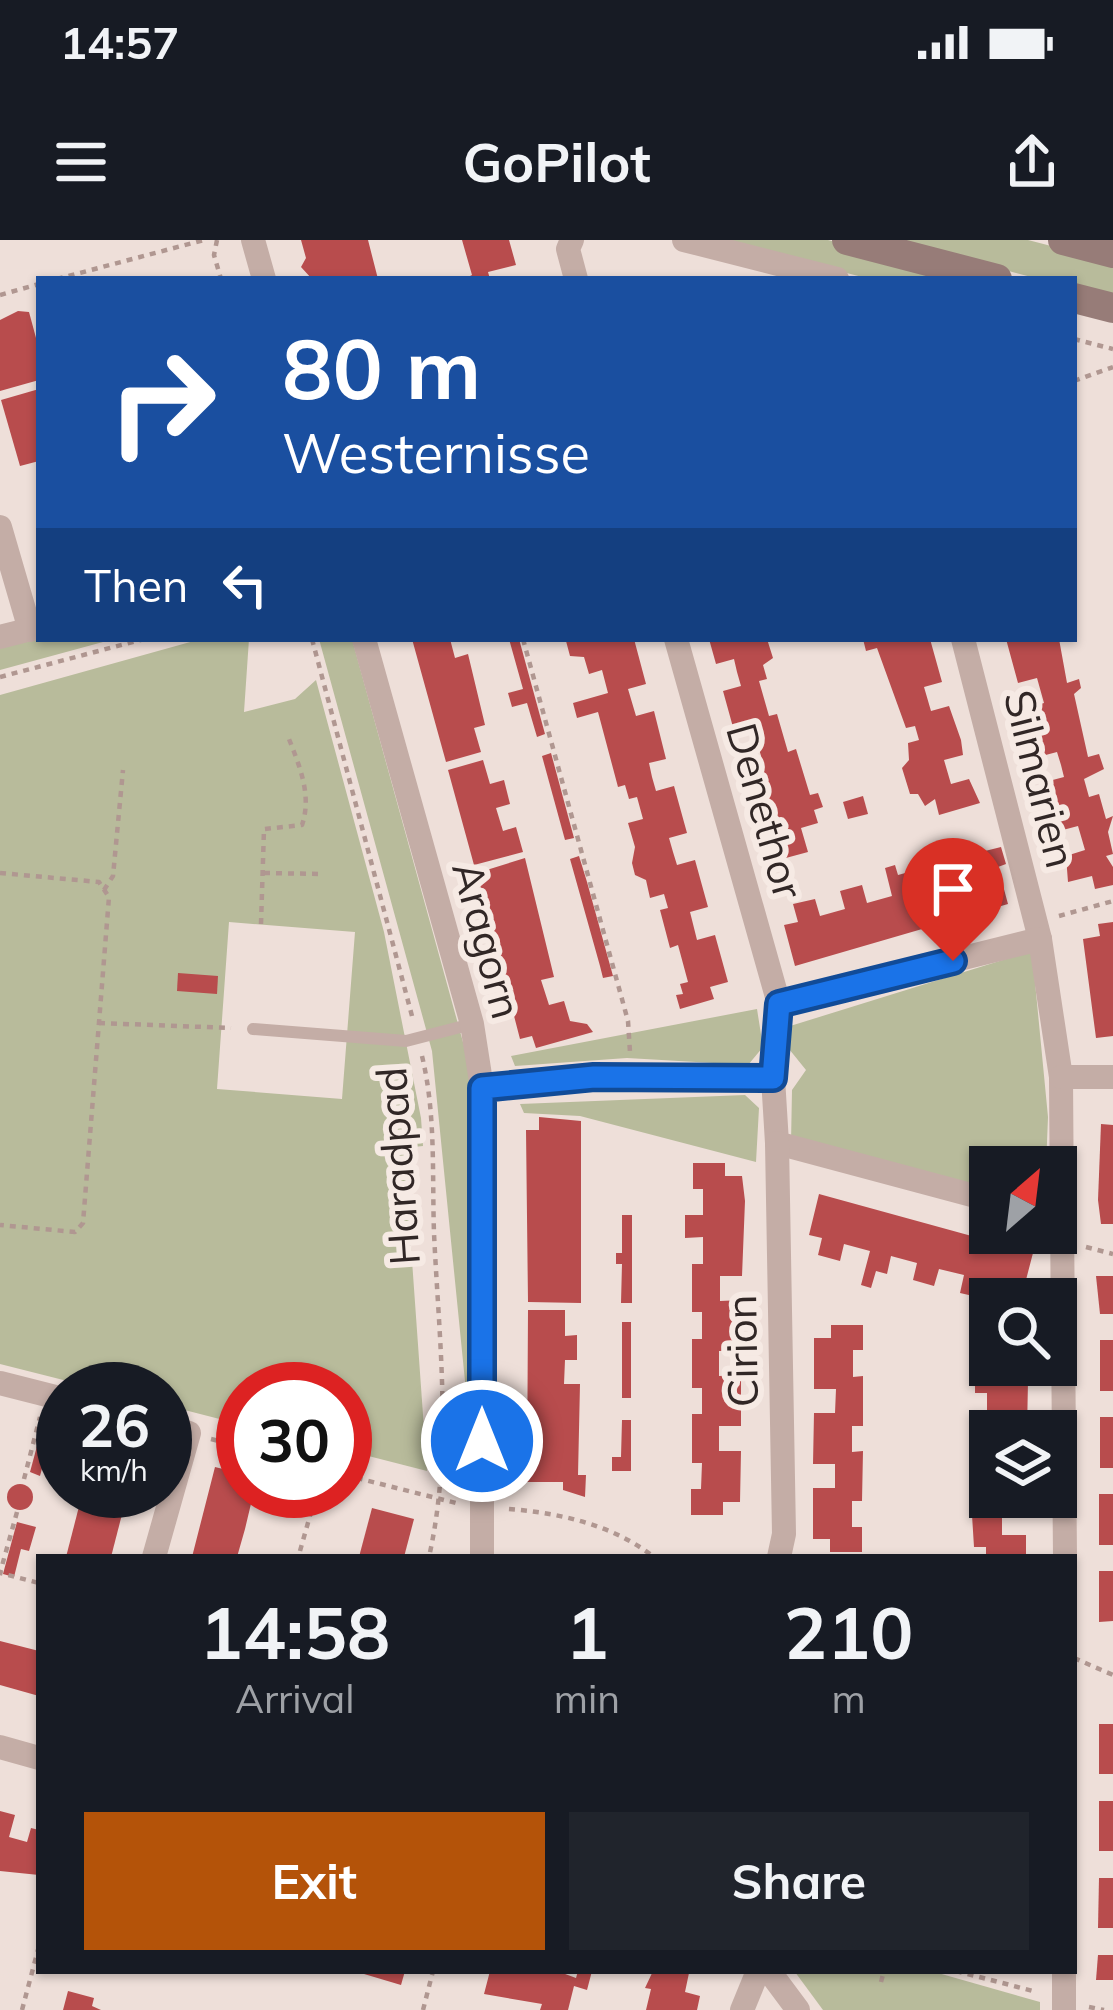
<!DOCTYPE html>
<style>
body{margin:0;font-family:Mulish,sans-serif;background:#20242c;color:#f1f3f6;height:100vh;display:flex;flex-direction:column;font-size:45px;white-space:nowrap}
*{box-sizing:border-box;margin:0}
p{font-size:39px;color:#9ea1a6}
.icon{flex:none;width:66px;height:66px;fill:none;stroke:currentColor;stroke-width:2;stroke-linecap:round;stroke-linejoin:round}
.map{position:relative;flex:1;overflow:hidden}
.panel{position:absolute;left:36px;top:1314px;width:1041px;height:420px;display:flex;flex-direction:column;background:#171b24;border-radius:0px;box-shadow:0 3px 9px #0004}
.panel>*{flex:none}
.banner{position:absolute;left:36px;top:36px;width:1041px;height:366px;border-radius:0px;box-shadow:0 3px 9px #0004;background:#1a4fa0;color:#fff;overflow:hidden}
.needle{width:78px;rotate:28deg}
.fabs{position:absolute;left:969px;top:906px;display:grid;gap:24px}
.fabs a{display:grid;place-items:center;width:108px;height:108px;border-radius:0px;background:#171b24;box-shadow:0 3px 9px #0004;font-size:60px}
.speed{position:absolute;left:36px;top:1122px;display:flex;gap:24px;font-size:60px;font-weight:700;text-align:center}
.speed>*{display:grid;place-content:center;width:156px;height:156px;border-radius:50%;background:#171b24;box-shadow:0 3px 9px #0004;line-height:1}
.speed small{font-size:30px;font-weight:400}
.speed .limit{border:18px solid #d22;background:#fff;color:#111}
.pin{position:absolute;display:grid;place-items:center;width:102px;height:102px;color:#fff;margin:-123px -51px;border-radius:50% 50% 50% 0;rotate:-45deg;box-shadow:0 0 12px #0007}
.pin .icon{rotate:45deg}
.me{position:absolute;width:132px;margin:-66px;rotate:0deg;stroke-linejoin:round;filter:drop-shadow(0 0 9px #0008)}
.turn{display:flex;align-items:center;gap:42px;height:252px;padding:0 48px;font-size:54px}
.turn .icon{width:156px;height:156px;stroke-width:2.5}
.turn b{display:block;font-size:84px;line-height:102px}
.then{display:flex;align-items:center;height:114px;padding:0 48px;background:#0003;gap:24px;font-size:45px}
.eta{display:flex;justify-content:space-evenly;align-items:center;height:204px;text-align:center}
.eta b{font-size:72px;font-weight:700;line-height:84px}
.button{display:flex;gap:24px;margin-top:auto;padding:24px 48px}
.button a{flex:1;height:138px;border-radius:0px;background:#b45309;color:#fff;font-size:48px;font-weight:700;line-height:138px;text-align:center}
.button a+a{background:#20242c;color:#f1f3f6}
.status{display:flex;justify-content:space-between;align-items:center;height:84px;padding:0 60px;background:#171b24;direction:ltr}
.status svg{height:33px;fill:currentColor}
header{display:flex;justify-content:space-between;align-items:center;height:156px;padding:0 48px;background:#171b24;font-size:54px;font-weight:700}
.map>svg:first-child{display:block}
.green{fill:#b8bb9b;fill-rule:evenodd}
.building{fill:#b84c4d}
.lines{fill:none;stroke-linecap:round;stroke-linejoin:round}
.path{stroke:#b09791;stroke-width:4.5;stroke-dasharray:6 6;stroke-linecap:butt}
.service{stroke:#c4ada6;stroke-width:12}
.minor{stroke:#c4ada6;stroke-width:24}
.secondary{stroke:#977c78;stroke-width:30}
.route-casing{stroke:#114b97;stroke-width:30}
.route{stroke:#1a73e8;stroke-width:21}
.labels{text-anchor:middle;stroke-width:12;stroke-linejoin:round;paint-order:stroke}
.street-label{font-size:42px;fill:#312726;stroke:#f6eae4}
</style>
<div class="status"><b>14:57</b><svg viewBox="0 0 49 12"><path d="M0 12V9h3v3zM5 12V6h3v6zM10 12V3h3v9zM15 12V0h3v12zM26 1h20v11H26zM47 4h2v5h-2z"/></svg></div>
<header><svg class="icon" aria-label="menu" viewBox="0 0 24 24"><path d="M4 6h16M4 12h16M4 18h16"/></svg>GoPilot<svg class="icon" aria-label="share" viewBox="0 0 24 24"><path d="M12 15V3M7 8l5-5 5 5M5 13v7h14v-7"/></svg></header>
<div class="map">
<svg width="1113" height="1770" viewBox="0 0 1113 1770">
<rect width="100%" height="100%" fill="#eedfd9"/>
<!-- green -->
<g class="green">
<polygon points="718,0 828,0 978,39 870,39"/>
<polygon points="890,0 1028,0 1113,22 1113,59 1074,48 1074,39 1039,39"/>
<polygon points="39,399 114,399 0,430 0,407"/>
<path d="M201,399H249L244,472L295,459L316,440L384,692L421,878L423,906L404,908L427,1231L345,1210V1149H243V1185L165,1165V1149H99L0,1124V455ZM229,682L355,692L342,859L217,849Z"/>
<polygon points="319,399 352,399 466,813 474,864 470,1191 432,811"/>
<polygon points="1032,711 1048,877 1046,927 990,927 990,953 791,903 792,850 806,830 789,809 787,787"/>
<polygon points="757,769 763,807 748,825 627,818 515,826 511,816"/>
<polygon points="745,855 759,868 756,922 580,876 524,873 520,864"/>
<polygon points="931,1731 1040,1762 1040,1770 823,1770 795,1732"/>
</g>
<!-- building -->
<g class="building">
<polygon points="301,0 368,0 378,39 312,39 301,27 306,18"/>
<polygon points="462,0 509,0 516,25 488,32 490,39 464,39 472,35"/>
<polygon points="18,71 29,72 39,109 39,140 0,151 0,80"/>
<polygon points="39,149 39,221 20,226 1,160"/>
<polygon points="412,399 450,399 455,418 468,414 485,485 474,488 481,512 446,522"/>
<polygon points="509,399 519,399 545,494 537,497 527,463 512,467 508,453 523,449"/>
<polygon points="614,399 634,399 646,444 628,449 636,476 654,471 666,519 649,523 652,537 656,551 674,546 687,593 669,598 673,612 677,625 695,620 708,667 690,672 697,700 715,695 728,742 710,747 714,759 680,769 676,755 683,754 680,744 688,742 678,705 670,708 660,670 668,668 664,654 650,658 646,640 635,635 632,623 635,607 628,583 643,579 637,557 629,559 625,545 618,547 598,472 577,478 573,463 608,453 602,430 589,434 584,417 570,416 566,401"/>
<polygon points="709,399 767,399 773,418 763,425 767,439 759,441 769,476 777,474 788,512 796,509 810,555 818,553 823,567 814,570 818,583 801,588 808,612 771,622 764,598 782,593 774,566 756,572 743,524 762,519 754,493 736,498 723,451 741,446 737,432 734,419 716,424"/>
<polygon points="863,399 930,399 942,442 924,447 931,471 949,466 961,500 963,515 944,520 951,544 969,539 980,563 939,575 935,559 925,566 918,554 910,554 902,528 909,520 908,503 919,500 915,486 906,488 877,408 866,411"/>
<polygon points="1006,399 1059,399 1067,443 1079,439 1081,448 1074,454 1088,517 1099,514 1104,529 1084,539 1089,557 1099,554 1106,579 1113,576 1108,592 1113,614 1106,616 1113,627 1113,645 1095,649 1092,636 1068,642 1066,616 1085,610 1078,586 1059,591 1045,542 1064,537 1061,525 1057,512 1038,517 1025,468 1044,463 1037,438 1018,443"/>
<polygon points="551,513 574,598 565,600 542,516"/>
<polygon points="483,520 490,544 504,540 510,564 496,568 503,591 516,587 523,612 474,625 448,530"/>
<polygon points="863,556 868,574 848,579 843,562"/>
<polygon points="1001,607 1006,624 998,627 1008,664 795,726 784,685 798,682 793,664 815,659 820,676 845,669 840,651 862,645 867,663 892,656 885,628 895,625 898,635 909,632 914,649 939,643 934,625 956,619 961,637 986,630 981,612"/>
<polygon points="579,616 587,642 613,736 603,738 600,726 570,619"/>
<polygon points="525,618 554,737 541,740 549,765 564,761 570,781 587,784 593,792 536,808 532,796 520,799 477,633"/>
<polygon points="1113,682 1113,796 1096,798 1083,699 1100,696 1098,684"/>
<polygon points="178,733 218,736 217,754 177,751"/>
<polygon points="539,877 581,881 581,1063 528,1062 526,890 539,890"/>
<polygon points="1101,884 1113,885 1113,984 1101,984 1098,960"/>
<polygon points="693,923 725,923 725,936 742,936 745,961 742,1036 720,1036 720,1061 742,1060 741,1111 719,1111 719,1136 741,1135 741,1186 719,1186 719,1211 741,1211 740,1262 723,1262 723,1275 691,1275 691,1249 701,1249 702,1223 692,1223 692,1174 702,1174 702,1148 692,1148 692,1099 702,1099 702,1072 692,1072 692,1024 703,1024 703,997 685,998 685,975 703,975 703,949 693,949"/>
<polygon points="819,954 1033,1013 1021,1059 1009,1059 1011,1048 986,1041 982,1058 960,1053 964,1035 939,1029 934,1046 913,1040 917,1023 891,1016 887,1034 876,1031 871,1048 861,1045 870,1011 844,1004 840,1021 818,1015 822,998 809,995"/>
<polygon points="622,975 632,975 632,1063 621,1063 622,1024 616,1024 616,1013 622,1013"/>
<polygon points="1096,1036 1113,1036 1113,1074 1100,1074"/>
<polygon points="528,1070 565,1070 565,1096 577,1095 577,1120 565,1120 564,1144 580,1144 578,1235 586,1235 585,1257 563,1250 563,1242 527,1242"/>
<rect x="622" y="1082" width="9" height="76"/>
<polygon points="831,1085 863,1085 863,1110 853,1110 853,1137 863,1136 863,1186 852,1186 852,1212 863,1211 862,1261 852,1261 852,1287 862,1287 862,1312 830,1312 830,1299 813,1299 813,1248 835,1248 835,1224 813,1224 814,1173 835,1173 836,1149 814,1149 814,1098 831,1098"/>
<rect x="1100" y="1100" width="13" height="51"/>
<polygon points="975,1128 1003,1128 1003,1141 1028,1141 1027,1191 990,1191 990,1230 975,1230 975,1180 987,1179 987,1153 975,1153"/>
<rect x="1100" y="1177" width="13" height="51"/>
<polygon points="622,1180 631,1180 631,1231 612,1231 612,1217 621,1217"/>
<polygon points="40,1195 50,1198 40,1236 30,1232"/>
<polygon points="215,1227 243,1234 243,1251 254,1251 245,1289 237,1317 192,1317"/>
<polygon points="970,1243 990,1243 990,1257 1027,1257 1027,1269 1002,1269 1002,1295 1026,1295 1026,1317 986,1317 986,1307 974,1307"/>
<circle cx="20" cy="1257" r="13"/>
<polygon points="83,1251 128,1251 111,1317 66,1317"/>
<rect x="1099" y="1254" width="14" height="51"/>
<polygon points="372,1268 414,1279 404,1317 359,1317"/>
<polygon points="17,1282 36,1287 29,1311 21,1309 14,1337 3,1334"/>
<polygon points="1099,1331 1113,1331 1113,1381 1099,1382"/>
<polygon points="0,1401 39,1411 39,1456 0,1445"/>
<rect x="1099" y="1484" width="14" height="50"/>
<rect x="1099" y="1561" width="14" height="50"/>
<polygon points="0,1571 15,1575 9,1597 27,1602 31,1588 39,1590 39,1635 0,1631"/>
<polygon points="1099,1638 1113,1638 1113,1688 1098,1688"/>
<polygon points="1098,1715 1113,1715 1113,1740 1096,1740"/>
<polygon points="354,1731 405,1731 401,1745"/>
<polygon points="490,1731 557,1731 576,1738 578,1731 592,1731 587,1750 574,1746 568,1770 540,1770 542,1764 484,1754"/>
<polygon points="653,1731 689,1733 685,1752 700,1756 697,1770 646,1770 651,1749 645,1748"/>
<polygon points="68,1751 94,1758 92,1766 101,1770 63,1770"/>
</g>
<g class="lines">
<!-- path -->
<g class="path">
<polyline points="217,0 214,15 221,39"/>
<polyline points="57,39 204,0"/>
<polyline points="0,55 39,44"/>
<polyline points="1074,99 1113,109"/>
<polyline points="1074,141 1113,127"/>
<polyline points="312,399 412,776"/>
<polyline points="523,399 628,781 630,812"/>
<polyline points="0,437 144,399"/>
<polyline points="0,633 99,642 109,657 83,983 75,992 0,985"/>
<polyline points="264,633 322,634"/>
<polyline points="104,650 113,636 123,530"/>
<polyline points="1059,676 1113,661"/>
<path d="M261,684L264,589L302,585C312,556 300,527 289,499"/>
<polyline points="99,783 231,788"/>
<path d="M422,816C436,874 432,934 434,993C439,1101 453,1210 429,1317"/>
<polyline points="1086,1007 1113,1014"/>
<polyline points="211,1199 243,1207"/>
<polyline points="345,1235 456,1263"/>
<polyline points="24,1239 40,1177"/>
<path d="M509,1269C560,1273 613,1285 654,1317"/>
<polyline points="17,1272 0,1333 39,1343"/>
<polyline points="300,1311 317,1251"/>
<polyline points="1074,1418 1113,1435"/>
<polyline points="956,1731 1037,1752"/>
<polyline points="881,1742 884,1731"/>
<polyline points="1089,1767 1104,1770"/>
<polyline points="22,1770 39,1706"/>
<polyline points="423,1770 433,1731"/>
</g>
<!-- service -->
<polyline class="service" points="253,789 406,801 472,784"/>
<!-- minor -->
<g class="minor">
<polyline points="253,0 264,39"/>
<polyline points="572,0 568,9 576,39"/>
<polyline points="684,0 837,39"/>
<polyline points="0,287 30,390"/>
<polyline points="0,397 39,387"/>
<polyline points="364,399 472,784 482,848 482,1317"/>
<polyline points="676,399 779,764 773,838 777,903 990,960"/>
<polyline points="963,399 1040,699"/>
<polyline points="779,764 1040,699 1061,837 1062,979 1056,978"/>
<polyline points="1061,837 1113,837"/>
<polyline points="482,848 594,837 773,838"/>
<polyline points="777,903 784,1294 779,1317"/>
<polyline points="1062,979 1065,1317"/>
<polyline points="0,1143 63,1159"/>
<polyline points="154,1317 189,1193 165,1186"/>
<polyline points="0,1507 39,1518"/>
<polyline points="769,1731 798,1770"/>
<polyline points="742,1770 758,1731"/>
<polyline points="1064,1770 1064,1731"/>
</g>
<!-- secondary -->
<g class="secondary">
<polyline points="847,0 997,39"/>
<polyline points="1063,0 1113,13"/>
<polyline points="1074,58 1113,68"/>
</g>
</g>
<g class="lines">
<!-- route casing -->
<g class="route-casing">
<polyline id="route" points="482,1201 482,848 594,837 773,838 779,764 953,721"/>
</g>
<!-- route -->
<use href="#route" class="route"/>
</g>
<g class="labels">
<!-- street labels -->
<g class="street-label">
<text transform="translate(1040 539) rotate(76)" y="15">Silmarien</text>
<text transform="translate(765 571) rotate(74)" y="15">Denethor</text>
<text transform="translate(487 700) rotate(75)" y="15">Aragorn</text>
<text transform="translate(398 926) rotate(-94)" y="15">Haradpad</text>
<text transform="translate(742 1111) rotate(-91)" y="15">Cirion</text>
</g>
</g>
</svg>
<div class="fabs">
<a><svg class="needle" viewBox="-14 -14 28 28"><path d="M0-13l5 13h-10z" fill="#e53935"/><path d="M0 13l5-13h-10z" fill="#9ea1a6"/></svg></a>
<a><svg class="icon" aria-label="search" viewBox="0 0 24 24"><circle cx="10" cy="10" r="6"/><path d="M15 15l6 6"/></svg></a>
<a><svg class="icon" aria-label="layers" viewBox="0 0 24 24"><path d="M12 4l9 5-9 5-9-5zM3 14l9 5 9-5"/></svg></a>
</div>
<div class="speed"><div>26<small>km/h</small></div><div class="limit">30</div></div>
<div class="pin" style="left:953px;top:721px;background:#d93025"><svg class="icon" aria-label="arrive" viewBox="0 0 24 24"><path d="M6 21V4h12l-3 4 3 4H6"/></svg></div>
<svg class="me" style="left:482px;top:1201px" viewBox="-20 -20 40 40"><circle r="17" fill="#1a73e8" stroke="#fff" stroke-width="3"/><path d="M0-11L8 9 0 5-8 9z" fill="#fff"/></svg>
<div class="banner">
<div class="turn"><svg class="icon" aria-label="right" viewBox="0 0 24 24"><path d="M7 20v-9h11M14 6l5 5-5 5"/></svg><div><b>80 m</b>Westernisse</div></div>
<div class="then">Then<svg class="icon" aria-label="left" viewBox="0 0 24 24"><path d="M17 20v-9H6M10 6l-5 5 5 5"/></svg></div>
</div>
<section class="panel">
<div class="eta">
<div><b>14:58</b><p>Arrival</p></div>
<div><b>1</b><p>min</p></div>
<div><b>210</b><p>m</p></div>
</div>
<div class="button"><a>Exit</a><a>Share</a></div>
</section>
</div>
